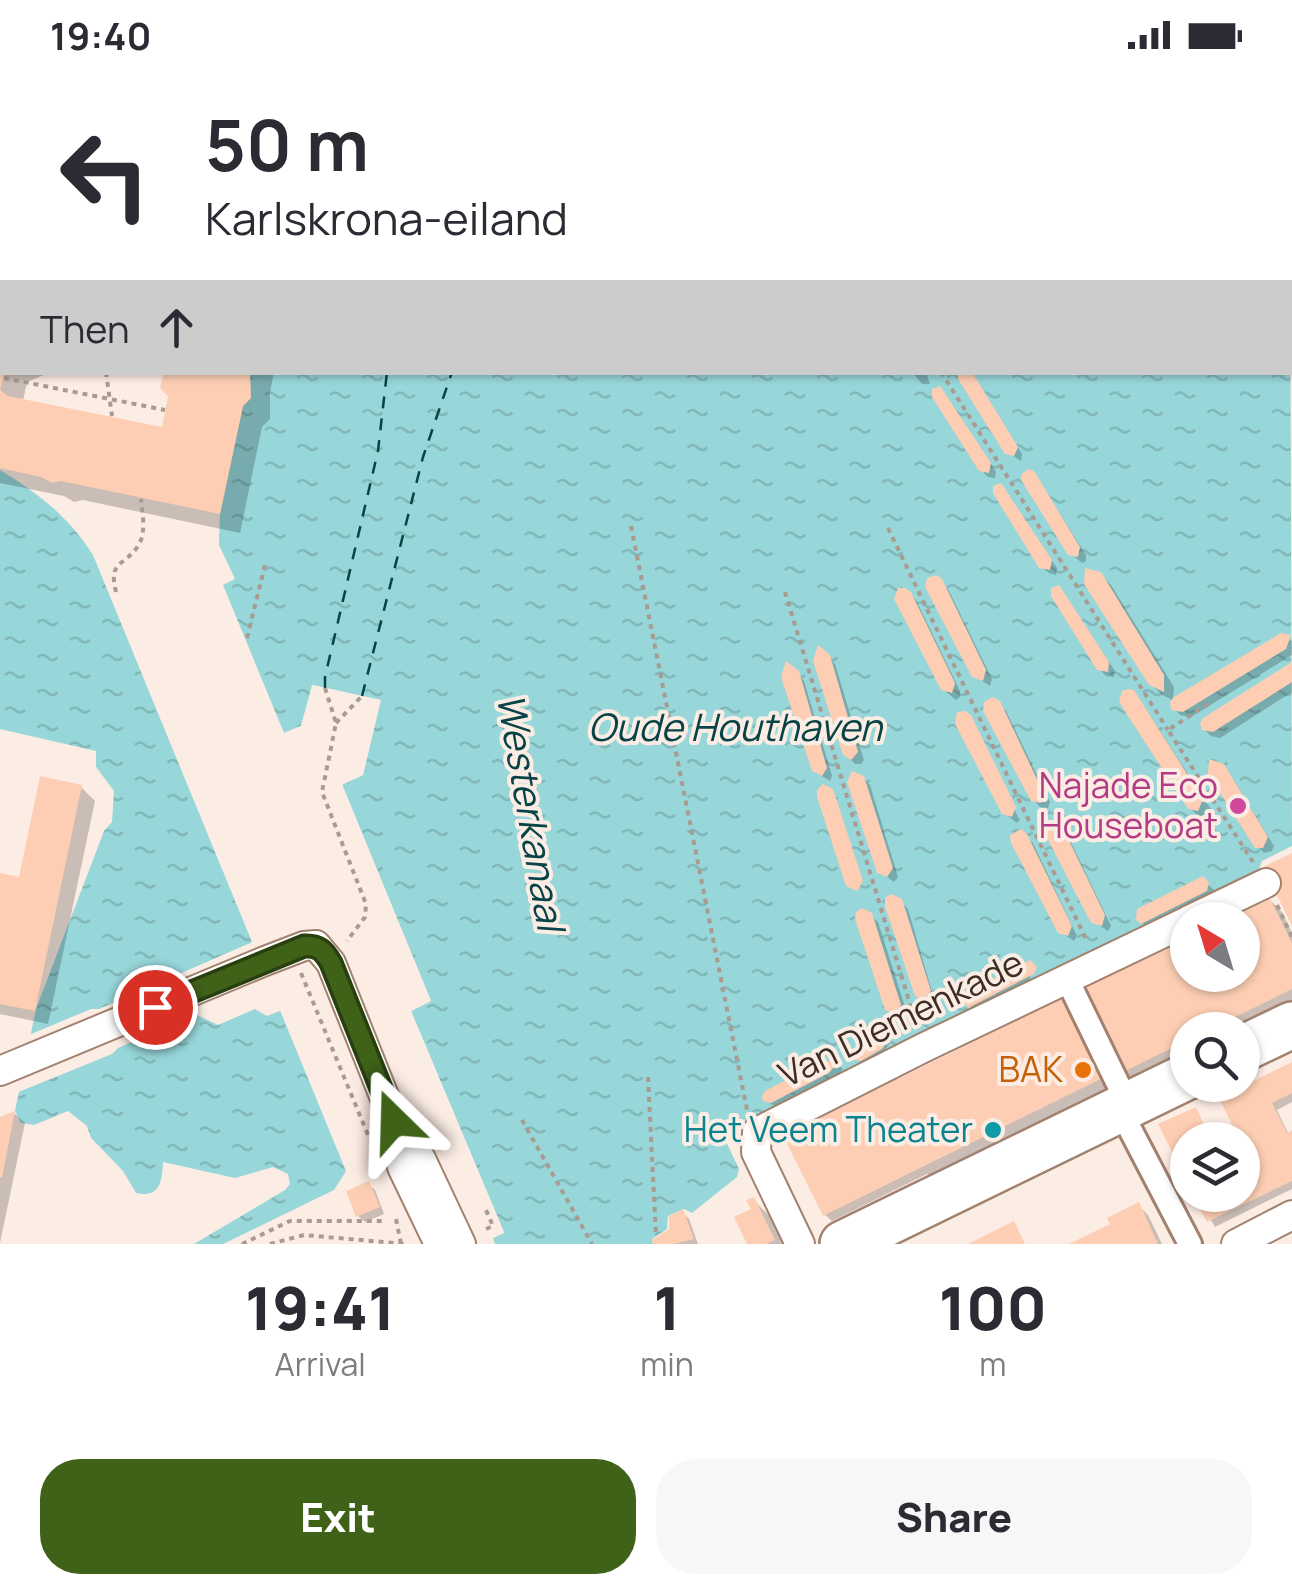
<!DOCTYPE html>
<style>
body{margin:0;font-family:Manrope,sans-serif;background:#f7f7f7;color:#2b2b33;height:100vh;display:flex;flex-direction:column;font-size:38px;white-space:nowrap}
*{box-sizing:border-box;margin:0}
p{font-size:32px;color:#7c7c81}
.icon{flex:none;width:55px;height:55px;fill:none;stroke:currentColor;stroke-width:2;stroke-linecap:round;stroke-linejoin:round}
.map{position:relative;height:1174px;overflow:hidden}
.drawer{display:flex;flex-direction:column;background:#fff;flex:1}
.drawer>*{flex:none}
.top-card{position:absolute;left:0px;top:0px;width:1292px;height:305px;box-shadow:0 2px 8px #0004;background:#fff;color:#2b2b33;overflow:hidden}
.needle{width:65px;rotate:322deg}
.controls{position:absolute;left:1170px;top:832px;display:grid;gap:20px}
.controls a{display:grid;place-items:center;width:90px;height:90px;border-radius:50%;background:#fff;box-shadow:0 2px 8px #0004;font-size:50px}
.pin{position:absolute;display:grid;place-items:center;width:85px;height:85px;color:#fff;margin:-42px;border:5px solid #fff;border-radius:50%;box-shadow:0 2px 10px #0007}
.me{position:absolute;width:110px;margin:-55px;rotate:338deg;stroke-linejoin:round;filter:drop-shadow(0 0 8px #0008)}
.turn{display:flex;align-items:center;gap:35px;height:210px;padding:0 40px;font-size:45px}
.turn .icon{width:130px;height:130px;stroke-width:2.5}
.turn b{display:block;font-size:70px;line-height:85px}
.then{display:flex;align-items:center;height:95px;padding:0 40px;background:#0003;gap:20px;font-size:38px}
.eta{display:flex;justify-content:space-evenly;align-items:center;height:170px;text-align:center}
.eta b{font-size:60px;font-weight:800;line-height:70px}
.cta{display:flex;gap:20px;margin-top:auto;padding:20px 40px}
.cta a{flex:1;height:115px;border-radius:40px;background:#3f6118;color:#fff;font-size:40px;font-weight:800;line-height:115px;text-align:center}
.cta a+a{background:#f7f7f7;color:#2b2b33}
.status{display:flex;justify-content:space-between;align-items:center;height:70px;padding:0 50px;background:#fff;direction:ltr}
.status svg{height:28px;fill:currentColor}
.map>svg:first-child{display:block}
.water{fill:url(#water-ripples)}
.pier{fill:#fcede4}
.shadow{fill:#0003}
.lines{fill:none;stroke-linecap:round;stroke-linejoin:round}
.ferry{stroke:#084447;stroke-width:2.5;stroke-dasharray:12 10;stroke-linecap:butt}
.building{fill:#fdceb3}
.pedestrian-casing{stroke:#a2816e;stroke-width:28}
.minor-casing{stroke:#a2816e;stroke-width:32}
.primary-casing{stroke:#a2816e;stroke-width:50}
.path{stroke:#a99b92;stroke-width:4;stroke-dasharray:5 5;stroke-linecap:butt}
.pedestrian{stroke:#fff;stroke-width:22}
.minor{stroke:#fff;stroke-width:28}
.primary{stroke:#fff;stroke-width:45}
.route-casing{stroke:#293f10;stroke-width:25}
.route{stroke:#3f6118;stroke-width:18}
.hotel-dot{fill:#d1479c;stroke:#fcede4;stroke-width:4}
.food-dot{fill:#e8710a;stroke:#fcede4;stroke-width:4}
.culture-dot{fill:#0f9aa8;stroke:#fcede4;stroke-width:4}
.labels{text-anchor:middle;stroke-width:8;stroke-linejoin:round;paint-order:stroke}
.hotel-label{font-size:35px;fill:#b23c85;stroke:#fcede4;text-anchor:end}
.street-label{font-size:35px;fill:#3c2e26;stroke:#fcede4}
.food-label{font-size:35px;fill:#c56008;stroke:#fcede4;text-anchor:end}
.culture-label{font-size:35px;fill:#0d838f;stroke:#fcede4;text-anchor:end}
.water-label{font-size:38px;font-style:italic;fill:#084447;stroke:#fcede4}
</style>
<div class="status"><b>19:40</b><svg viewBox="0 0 49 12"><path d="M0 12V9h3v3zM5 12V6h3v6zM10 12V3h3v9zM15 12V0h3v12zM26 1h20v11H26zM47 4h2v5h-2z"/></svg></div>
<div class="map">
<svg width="1292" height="1174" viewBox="0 0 1292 1174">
<defs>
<pattern id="water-ripples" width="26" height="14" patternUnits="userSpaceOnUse" patternTransform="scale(2.5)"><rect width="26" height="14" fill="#97d6d9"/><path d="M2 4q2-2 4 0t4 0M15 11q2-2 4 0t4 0" fill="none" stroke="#83b8ba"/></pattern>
</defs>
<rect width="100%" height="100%" fill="#fcede4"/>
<!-- water -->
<g class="water">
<polygon points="0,0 1134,0 1138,2 2,2 2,89"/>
<polygon points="1290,118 1292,776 1262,791 1259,799 722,1063 739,1099 737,1107 692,1143 684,1139 668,1146 667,1159 652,1169 653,1174 495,1174 493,1168 504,1162 411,941 431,931 342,714 363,705 380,630 313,615 301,656 284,663 223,515 235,509 219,475 220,444 250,303 1290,302"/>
<path d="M0,400C38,423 69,447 93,485L346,1101L334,1120L223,1174H194L285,1120L290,1114L288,1104L273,1097L235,1108L163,1092C162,1112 160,1128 136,1123L123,1101L91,1068L87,1056L68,1041L34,1055L21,1053L15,1041L36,939L104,761L112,752L114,721L96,697V681L0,659Z"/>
</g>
<!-- pier -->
<g class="pier">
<polygon points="312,615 381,630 363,705 342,715 431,931 411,941 504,1163 493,1168 491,1163 498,1160 406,942 408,936 425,929 337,715 339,710 359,701 375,634 316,621 305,659 286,667 284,663 301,656"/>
<polygon points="257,870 285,939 267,946 255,939 218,955 195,944 118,978 112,984 16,1023 24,967 91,939 99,939"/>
</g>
<!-- shadow -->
<g class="shadow">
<polygon points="1256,0 1292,0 1292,27 1290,2"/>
<polygon points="0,91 2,302 51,302 27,312 23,331 164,360 171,327 166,302 274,302 270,322 270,349 262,357 240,463 83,430 74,432 64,426 0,413"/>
<polygon points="912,302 926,302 930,314 922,314"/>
<polygon points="974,308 1022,384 1021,391 1007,382"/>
<polygon points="946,326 996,402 995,408 988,407 981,400"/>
<polygon points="1039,411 1086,485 1086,491 1082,493 1070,483"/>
<polygon points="1006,422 1057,498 1056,505 1049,503 1041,496"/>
<polygon points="1100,504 1111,515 1174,617 1173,630 1162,625 1151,614"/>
<polygon points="941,512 948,519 992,609 990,616 974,606"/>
<polygon points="1059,518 1115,601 1114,607 1106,606 1099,599"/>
<polygon points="909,523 916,530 960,621 960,627 956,630 943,619"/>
<polygon points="1284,565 1292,571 1292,585 1191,647 1180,645 1174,638"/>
<polygon points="828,587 835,594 864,690 861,694 855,694 848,687"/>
<polygon points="1292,594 1292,622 1220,668 1211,666 1204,659"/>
<polygon points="797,603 804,611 832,706 830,711 817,703"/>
<polygon points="998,633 1006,641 1050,732 1048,738 1040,737 1033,729"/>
<polygon points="1142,633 1212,741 1208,750 1201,749 1190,738"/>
<polygon points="969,646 1019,749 1021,748 1017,753 1004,743"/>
<polygon points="1230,704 1274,776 1272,781 1264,783 1257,776"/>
<polygon points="862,708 870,715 898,807 894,812 879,801"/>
<polygon points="81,717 95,731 48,954 0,944 0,806 21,810"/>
<polygon points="1059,756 1067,764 1111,856 1108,861 1093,851"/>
<polygon points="1025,766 1033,773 1077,866 1074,871 1060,862"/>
<polygon points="1202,809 1214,820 1213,827 1149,859 1142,853"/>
<polygon points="896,827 908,839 935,932 931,935 917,924"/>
<polygon points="1268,828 1282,842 1292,863 1292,939 1242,960 1188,960 1188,991 1135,1016 1121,1003 1188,905 1242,905 1242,850 1224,850"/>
<polygon points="870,845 878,852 907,943 904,949 898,949 887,939"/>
<polygon points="1034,898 1027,915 977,943 966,932"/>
<polygon points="1060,931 1123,1018 935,1111 927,1104 832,1151 825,1145 878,1021"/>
<polygon points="876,970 891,972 884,981 864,992 855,988"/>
<polygon points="822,993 838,994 843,999 835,1009 779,1039 765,1030"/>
<polygon points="1292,995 1292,1032 1277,1040 1289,1065 1292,1063 1292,1119 1215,1157 1196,1125 1242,1125 1250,1090 1244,1084 1242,1070 1237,1070"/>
<polygon points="1195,1040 1213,1070 1188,1070 1162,1055"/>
<polygon points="15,1044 25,1053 0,1173 0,1050"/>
<polygon points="368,1114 375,1120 384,1144 365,1152 358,1146"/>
<polygon points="753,1130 774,1150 785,1174 750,1174"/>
<polygon points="1138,1135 1148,1145 1162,1174 1074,1174 1113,1155"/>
<polygon points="682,1142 689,1149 698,1174 656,1174 671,1160"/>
</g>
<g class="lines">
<!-- ferry -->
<g class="ferry">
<polyline points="425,2 425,0"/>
<polyline points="557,2 557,0"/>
<polyline points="325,618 325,607 378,381 387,302"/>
<polyline points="362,626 423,387 452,302"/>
</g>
</g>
<!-- building -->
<g class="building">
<polygon points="0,302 5,302 0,320 8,326 162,357 168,327 160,318 164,302 250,302 251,328 243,336 220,444 61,411 52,413 41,407 0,398"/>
<polygon points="958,302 972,302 1018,377 1014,386 1005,384 958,309"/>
<polygon points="940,316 991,393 989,403 979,401 932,327 932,319"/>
<polygon points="1028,399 1034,401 1080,477 1078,487 1068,485 1021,410 1022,404"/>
<polygon points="1001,413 1052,490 1050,500 1039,498 993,423 993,416"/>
<polygon points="1085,498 1101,502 1164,605 1164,622 1149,615 1084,514"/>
<polygon points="937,505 942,509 986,600 983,611 972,607 925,517 927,508"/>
<polygon points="1059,515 1109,592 1108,602 1097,600 1051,526 1051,518"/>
<polygon points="898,518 905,518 911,522 955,613 952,623 941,620 894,529"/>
<polygon points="1281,563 1291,565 1286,579 1183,642 1171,640 1170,632 1174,627"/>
<polygon points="818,575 830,585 858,682 851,690 843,685 813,591"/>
<polygon points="786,591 799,601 827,698 822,706 812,701 781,607"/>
<polygon points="1292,592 1292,612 1213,662 1202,660 1200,653 1203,648"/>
<polygon points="1129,619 1134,620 1203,729 1198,741 1188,739 1119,632 1122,621"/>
<polygon points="993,627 1000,631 1044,724 1041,733 1031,731 983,641 984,632"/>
<polygon points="965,641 971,645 1016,737 1012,747 1002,744 955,654 957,642"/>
<polygon points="1209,689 1224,694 1268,767 1263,778 1255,778 1208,704"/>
<polygon points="852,701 864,706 893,798 887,807 877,803 847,712"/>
<polygon points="40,706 82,715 35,941 0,934 0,803 19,807"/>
<polygon points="823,714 833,719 863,811 857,821 846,816 817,727 817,720"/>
<polygon points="1053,750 1061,754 1105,845 1102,856 1091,853 1044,762 1046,753"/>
<polygon points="1021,759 1027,764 1072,856 1068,866 1058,863 1011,773 1010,765"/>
<polygon points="1292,783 1292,856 1263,797"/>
<polygon points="1203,806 1209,813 1207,821 1141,854 1136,850 1137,839"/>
<polygon points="891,824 902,829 931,921 923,930 915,926 885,837 885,828"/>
<polygon points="1268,825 1292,873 1292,919 1209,960 1188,960 1188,970 1119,1004 1077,920 1188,866 1188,905 1242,905 1242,850 1222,850 1224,843"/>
<polygon points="862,838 872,843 901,935 895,944 885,940 855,849 856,842"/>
<polygon points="1030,890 1037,897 1034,904 968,938 964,934 964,923"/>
<polygon points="1062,920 1111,1004 823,1146 783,1066 879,1018 878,1015 896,1004 898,1009 1059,930"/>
<polygon points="875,968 890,968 882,979 861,991 852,989 855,979"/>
<polygon points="822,991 839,991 829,1003 771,1033 763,1031 762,1026 765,1021"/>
<polygon points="1292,992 1292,1023 1272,1033 1287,1063 1292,1060 1292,1111 1207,1152 1193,1125 1242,1125 1242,1090 1257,1083 1255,1080 1242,1086 1242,1070 1235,1070 1230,1061 1234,1059 1219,1028"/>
<polygon points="1196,1037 1209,1065 1205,1070 1188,1070 1188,1114 1158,1054"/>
<polygon points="15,1041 2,1108 0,1107 0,1047"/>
<polygon points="369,1111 380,1137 356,1147 346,1121"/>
<polygon points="754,1127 775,1170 766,1174 747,1174 734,1147 751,1139 746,1130"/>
<polygon points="1139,1132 1158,1174 1069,1174 1110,1154 1107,1148"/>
<polygon points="683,1139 694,1169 674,1174 653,1174 652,1170 669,1159 669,1146"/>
<polygon points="1014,1151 1025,1174 968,1174"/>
</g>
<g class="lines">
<!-- pedestrian casing -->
<g class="pedestrian-casing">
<g id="pedestrian">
<polyline points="1067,909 1119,1016"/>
<polyline points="1130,1059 1190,1174"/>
</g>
</g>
<!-- minor casing -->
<g class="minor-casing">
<g id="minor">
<polyline points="1203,0 1206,2"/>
<polyline points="1290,66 1292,68"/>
<polyline points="1189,850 1266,813"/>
<polyline points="0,1001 265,891 304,876 316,875 331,893 394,1051 421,1089 461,1174"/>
<polyline points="395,1057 402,1097 439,1174"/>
<polyline points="800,1174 756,1082 757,1062 923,978 1188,851"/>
<polyline points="1236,1174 1292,1145"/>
</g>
</g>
<!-- primary casing -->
<g class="primary-casing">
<g id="primary">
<polyline points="1242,979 1292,955"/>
<polyline points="843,1174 1188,1006"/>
</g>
</g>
<!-- path -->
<g class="path">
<polyline points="750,0 751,2"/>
<polyline points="106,302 112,346"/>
<polyline points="941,302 1168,660"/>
<polyline points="4,308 165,340"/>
<polyline points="631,456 747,1040"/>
<polyline points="888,458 1087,871"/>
<path d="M116,522C108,490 124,497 138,476C147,462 142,444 141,429"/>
<polyline points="785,522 916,954"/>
<polyline points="247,568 265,495"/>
<polyline points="325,618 336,653 322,722 366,834 365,847 347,871"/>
<polyline points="1208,634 1168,660 1253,792"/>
<polyline points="336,653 362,626"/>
<polyline points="1277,835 1292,867"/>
<polyline points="301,903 368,1065"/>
<polyline points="648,1007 656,1166"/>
<polyline points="522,1050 592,1174"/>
<polyline points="396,1149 401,1174"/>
<polyline points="486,1159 493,1156 486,1140"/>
<polyline points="242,1174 290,1151 382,1151"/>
<polyline points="270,1174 304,1165 406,1174"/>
</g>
<!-- pedestrian -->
<use href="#pedestrian" class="pedestrian"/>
<!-- minor -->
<use href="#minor" class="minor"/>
<!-- primary -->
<use href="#primary" class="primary"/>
</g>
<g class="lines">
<!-- route casing -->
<g class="route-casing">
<path id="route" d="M155,937L304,876C319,875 324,881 331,893L394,1051"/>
</g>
<!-- route -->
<use href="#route" class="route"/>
</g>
<!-- markers -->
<circle class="hotel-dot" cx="1238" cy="736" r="10"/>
<circle class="food-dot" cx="1083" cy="1000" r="10"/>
<circle class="culture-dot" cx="993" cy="1060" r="10"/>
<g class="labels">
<!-- hotel labels -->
<g class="hotel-label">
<text x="1218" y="728">Najade Eco<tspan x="1218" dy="40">Houseboat</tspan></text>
</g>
<!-- street labels -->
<g class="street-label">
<text transform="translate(901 949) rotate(-26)" y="12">Van Diemenkade</text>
</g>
<!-- food labels -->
<g class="food-label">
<text x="1063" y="1012">BAK</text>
</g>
<!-- culture labels -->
<g class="culture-label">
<text x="973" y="1072">Het Veem Theater</text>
</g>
<!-- water labels -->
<g class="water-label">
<text x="735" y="671">Oude Houthaven</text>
<text transform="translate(530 742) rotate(80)" y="13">Westerkanaal</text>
</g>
</g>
</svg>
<div class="controls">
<a><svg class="needle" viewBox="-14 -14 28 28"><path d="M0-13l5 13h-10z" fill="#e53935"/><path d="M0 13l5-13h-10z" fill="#7c7c81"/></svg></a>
<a><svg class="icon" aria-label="search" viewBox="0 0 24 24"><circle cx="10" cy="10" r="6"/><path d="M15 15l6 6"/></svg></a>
<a><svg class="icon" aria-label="layers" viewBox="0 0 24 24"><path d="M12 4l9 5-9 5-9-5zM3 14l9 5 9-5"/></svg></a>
</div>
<div class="pin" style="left:155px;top:937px;background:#d93025"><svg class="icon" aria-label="arrive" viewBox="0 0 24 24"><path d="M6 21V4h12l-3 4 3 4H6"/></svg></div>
<svg class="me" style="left:394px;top:1051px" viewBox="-20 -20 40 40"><path d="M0-17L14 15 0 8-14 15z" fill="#3f6118" stroke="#fff" stroke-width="4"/></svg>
<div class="top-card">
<div class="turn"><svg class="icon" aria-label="left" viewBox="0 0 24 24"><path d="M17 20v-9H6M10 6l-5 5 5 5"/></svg><div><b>50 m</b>Karlskrona-eiland</div></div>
<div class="then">Then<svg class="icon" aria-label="ahead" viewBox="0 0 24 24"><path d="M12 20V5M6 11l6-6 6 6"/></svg></div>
</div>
</div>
<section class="drawer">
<div class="eta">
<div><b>19:41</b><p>Arrival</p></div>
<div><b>1</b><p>min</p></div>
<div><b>100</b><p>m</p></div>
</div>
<div class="cta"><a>Exit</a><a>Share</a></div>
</section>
